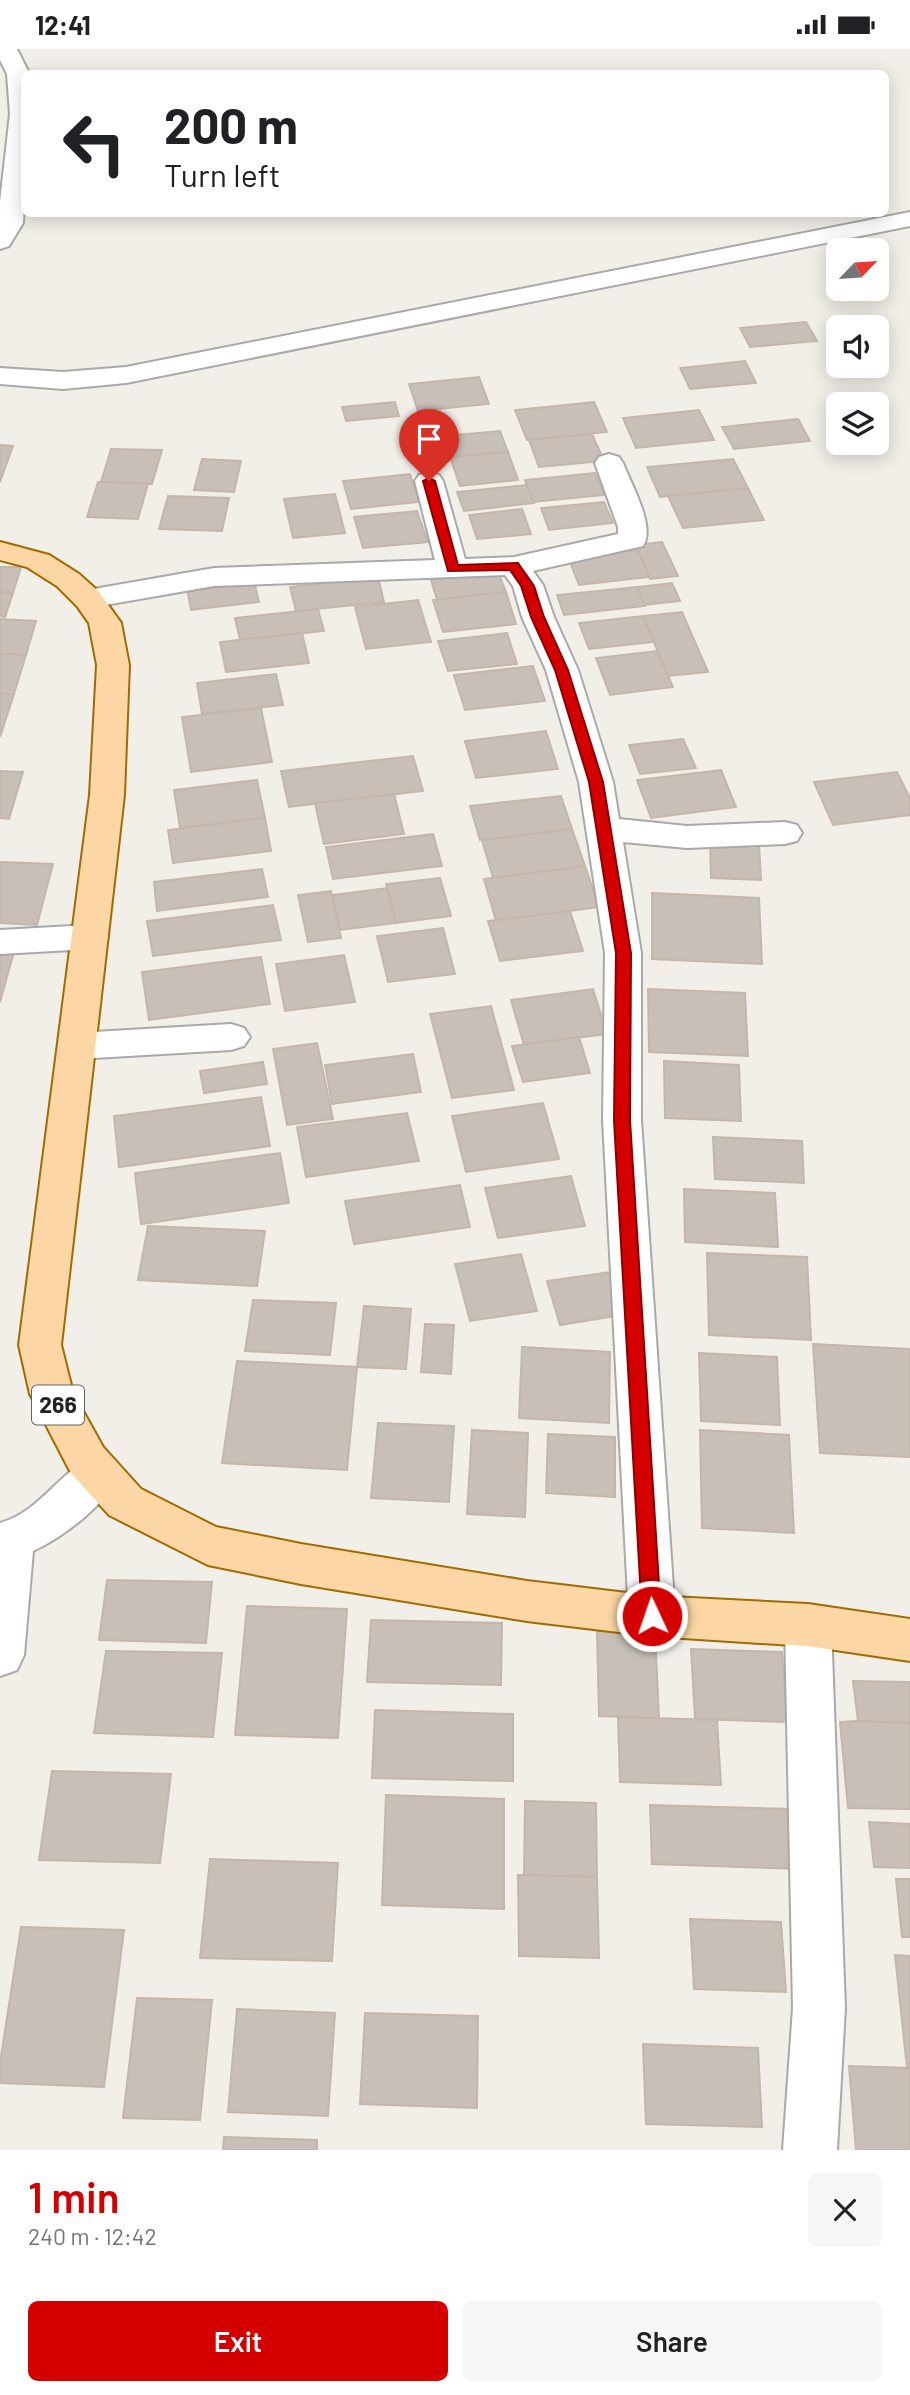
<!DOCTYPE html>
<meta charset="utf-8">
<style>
body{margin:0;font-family:Barlow,sans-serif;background:#f6f6f6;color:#202124;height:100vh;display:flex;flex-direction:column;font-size:26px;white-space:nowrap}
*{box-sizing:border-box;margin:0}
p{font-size:23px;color:#757577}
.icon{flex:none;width:38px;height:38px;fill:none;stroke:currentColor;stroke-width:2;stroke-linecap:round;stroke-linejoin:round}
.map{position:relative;height:2101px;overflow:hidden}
.panel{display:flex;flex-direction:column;background:#fff;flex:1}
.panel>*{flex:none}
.banner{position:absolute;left:21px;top:21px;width:868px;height:147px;border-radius:10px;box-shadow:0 4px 18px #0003;background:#fff;color:#202124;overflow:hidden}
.needle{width:46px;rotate:65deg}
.fabs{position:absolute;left:826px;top:189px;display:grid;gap:14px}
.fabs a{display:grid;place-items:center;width:63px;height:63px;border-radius:10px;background:#fff;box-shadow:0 4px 18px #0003;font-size:35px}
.pin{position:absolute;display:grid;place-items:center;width:60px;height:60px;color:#fff;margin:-72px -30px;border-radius:50% 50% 50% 0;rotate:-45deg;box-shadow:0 0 7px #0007}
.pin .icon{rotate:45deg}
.me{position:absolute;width:77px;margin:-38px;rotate:357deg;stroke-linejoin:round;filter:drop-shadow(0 0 5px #0008)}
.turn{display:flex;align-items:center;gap:24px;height:147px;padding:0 28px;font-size:32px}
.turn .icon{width:91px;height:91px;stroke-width:2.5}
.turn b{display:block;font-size:49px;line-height:60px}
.round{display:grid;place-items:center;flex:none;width:74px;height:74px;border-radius:10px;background:#f6f6f6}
.headline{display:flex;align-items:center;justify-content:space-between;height:119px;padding:0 28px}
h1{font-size:42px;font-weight:600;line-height:52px;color:#d40000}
.action{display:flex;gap:14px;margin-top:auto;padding:14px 28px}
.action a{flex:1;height:80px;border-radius:10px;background:#d40000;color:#fff;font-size:28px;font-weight:600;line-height:80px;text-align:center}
.action a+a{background:#f6f6f6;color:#202124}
.status{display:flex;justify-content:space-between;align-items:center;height:49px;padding:0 35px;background:#fff;direction:ltr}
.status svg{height:19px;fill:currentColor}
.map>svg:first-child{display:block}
.building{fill:#c7bfb8;stroke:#c4b6ab;stroke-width:2}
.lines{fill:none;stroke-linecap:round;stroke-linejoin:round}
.minor-casing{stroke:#a9a9a9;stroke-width:4}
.primary-casing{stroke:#a06b00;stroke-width:4}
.minor{fill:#fff;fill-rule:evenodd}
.primary{fill:#fcd6a4;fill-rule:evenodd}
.route{fill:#d40000;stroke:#8a0000;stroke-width:2}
.labels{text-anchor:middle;stroke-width:7;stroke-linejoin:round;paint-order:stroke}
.shield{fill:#fff;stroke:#646464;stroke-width:2}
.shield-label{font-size:23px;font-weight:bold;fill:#222}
</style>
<div class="status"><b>12:41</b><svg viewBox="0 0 49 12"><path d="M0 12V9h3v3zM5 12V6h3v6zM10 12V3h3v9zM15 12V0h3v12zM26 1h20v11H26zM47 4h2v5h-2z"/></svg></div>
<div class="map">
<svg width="910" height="2101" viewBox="0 0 910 2101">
<rect width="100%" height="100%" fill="#f2efe9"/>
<!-- building -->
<g class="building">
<polygon points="806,273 817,292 750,298 740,279"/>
<polygon points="745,312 756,334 690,340 680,319"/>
<polygon points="479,328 489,355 418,362 409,335"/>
<polygon points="395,353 399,367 346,372 342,358"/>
<polygon points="594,353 607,383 527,391 515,361"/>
<polygon points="699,361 714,391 636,399 623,369"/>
<polygon points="798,370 810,392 734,400 722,378"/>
<polygon points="500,382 508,403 441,409 434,388"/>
<polygon points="592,385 604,412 539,418 529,391"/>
<polygon points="0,396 13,397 0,433"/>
<polygon points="111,400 162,401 152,435 101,433"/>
<polygon points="508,403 518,431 460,437 450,408"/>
<polygon points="202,410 241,412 234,443 194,441"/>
<polygon points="733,410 748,439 660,448 647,418"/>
<polygon points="595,424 604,446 533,453 525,431"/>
<polygon points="410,425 419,453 351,460 343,432"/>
<polygon points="98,433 148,435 138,470 87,468"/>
<polygon points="527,436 534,454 464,462 457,443"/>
<polygon points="748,439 764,471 683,479 668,447"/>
<polygon points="335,445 345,484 293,489 284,450"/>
<polygon points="168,447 229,449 222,482 159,480"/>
<polygon points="604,453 613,474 549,481 541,459"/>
<polygon points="522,460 531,485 477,490 469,466"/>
<polygon points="417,462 428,493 363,499 354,468"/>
<polygon points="662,493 678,527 650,530 635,496"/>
<polygon points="638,501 649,528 579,536 568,508"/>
<polygon points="0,518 21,518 13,544 0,543"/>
<polygon points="498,523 506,543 437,551 431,531"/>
<polygon points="378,528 384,553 296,562 290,538"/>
<polygon points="254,532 259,553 191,561 187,539"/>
<polygon points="672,534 680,552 644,556 637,538"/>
<polygon points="637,538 645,557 564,566 557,546"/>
<polygon points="0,543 13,544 5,568 0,567"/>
<polygon points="506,543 516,575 443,583 433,551"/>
<polygon points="418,551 431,593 366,600 355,558"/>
<polygon points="318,560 324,582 240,591 235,569"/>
<polygon points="682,563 708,623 668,627 643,567"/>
<polygon points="643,567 654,593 589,600 579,574"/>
<polygon points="0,570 36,572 26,606 0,605"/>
<polygon points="302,584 309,614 226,623 220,593"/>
<polygon points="507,584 517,615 448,622 438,592"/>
<polygon points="657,602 673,638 610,646 596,609"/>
<polygon points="0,605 26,606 14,645 0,645"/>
<polygon points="533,617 545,652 465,661 454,626"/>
<polygon points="276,625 283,656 202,665 197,634"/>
<polygon points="0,645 14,645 0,688"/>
<polygon points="261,659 272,713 191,723 182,668"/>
<polygon points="546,682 558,720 476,729 465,692"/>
<polygon points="683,690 696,719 640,725 629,696"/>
<polygon points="413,707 423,742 289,758 281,722"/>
<polygon points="721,721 736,758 651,769 637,731"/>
<polygon points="0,722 23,723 9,770 0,769"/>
<polygon points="897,723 910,749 910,766 833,776 814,733"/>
<polygon points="257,731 265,769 180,779 174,741"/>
<polygon points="394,745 404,785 324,795 315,754"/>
<polygon points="561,747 572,780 480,791 470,757"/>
<polygon points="265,769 271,802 173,814 168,781"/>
<polygon points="572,780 585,817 493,829 482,791"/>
<polygon points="433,785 442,817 333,830 326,798"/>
<polygon points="710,793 759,795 761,831 711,829"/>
<polygon points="0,813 53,815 37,876 0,874"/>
<polygon points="585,817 599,858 496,872 484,830"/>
<polygon points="262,820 268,848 157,862 154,833"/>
<polygon points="440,829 451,867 396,874 386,835"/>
<polygon points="387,839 396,874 340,881 332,846"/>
<polygon points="331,842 341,889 308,893 298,846"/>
<polygon points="652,844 759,849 762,915 652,910"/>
<polygon points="273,856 281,891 153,907 147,872"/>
<polygon points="570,862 583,902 500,912 488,872"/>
<polygon points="443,879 455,925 388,933 377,887"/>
<polygon points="0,902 14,903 0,953"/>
<polygon points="344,906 355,953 285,962 276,915"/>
<polygon points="261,908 270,955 149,971 142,923"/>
<polygon points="593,940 607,985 524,996 511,951"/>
<polygon points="648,940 745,944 748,1007 649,1003"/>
<polygon points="491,957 514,1041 452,1049 430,965"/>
<polygon points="579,988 590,1024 523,1033 512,997"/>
<polygon points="317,994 333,1070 287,1076 273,1000"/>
<polygon points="413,1005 421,1043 332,1055 325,1016"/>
<polygon points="664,1012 739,1016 741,1072 665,1069"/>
<polygon points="263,1013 267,1035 204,1044 200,1022"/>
<polygon points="261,1048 270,1097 119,1118 114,1067"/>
<polygon points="543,1054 559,1110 466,1123 452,1067"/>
<polygon points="407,1064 419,1112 306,1128 297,1078"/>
<polygon points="713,1088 802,1092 804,1134 715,1130"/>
<polygon points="280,1104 289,1154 141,1175 135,1124"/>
<polygon points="571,1127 585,1177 498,1189 485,1139"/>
<polygon points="460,1136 470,1178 354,1195 345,1152"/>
<polygon points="684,1140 775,1144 778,1198 685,1193"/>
<polygon points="148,1177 265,1182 257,1237 138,1231"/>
<polygon points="707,1204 807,1208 811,1291 709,1286"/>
<polygon points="521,1205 537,1262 470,1272 455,1215"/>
<polygon points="610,1223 622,1266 560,1276 547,1232"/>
<polygon points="253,1251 336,1254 330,1306 245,1302"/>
<polygon points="364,1257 411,1260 406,1320 357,1318"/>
<polygon points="425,1275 454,1276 451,1325 421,1323"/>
<polygon points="813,1295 910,1300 910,1408 820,1404"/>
<polygon points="522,1298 610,1303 609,1374 519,1369"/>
<polygon points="699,1304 777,1308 780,1376 701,1372"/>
<polygon points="237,1312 357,1318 347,1421 222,1414"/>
<polygon points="378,1374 454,1377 449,1453 371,1449"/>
<polygon points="472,1381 528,1384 525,1468 467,1465"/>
<polygon points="700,1381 789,1386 794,1484 702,1479"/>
<polygon points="548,1385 615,1388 615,1448 546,1444"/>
<polygon points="107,1531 212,1533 206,1594 99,1591"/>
<polygon points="247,1557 347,1560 338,1689 235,1686"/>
<polygon points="371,1571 502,1574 501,1636 367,1633"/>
<polygon points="597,1582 655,1584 659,1669 599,1667"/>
<polygon points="691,1600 782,1603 787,1673 695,1670"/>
<polygon points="106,1602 222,1604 213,1688 94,1684"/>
<polygon points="853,1632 910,1633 910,1674 858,1672"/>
<polygon points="375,1661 513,1665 513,1732 372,1729"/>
<polygon points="618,1668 717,1671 721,1736 620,1733"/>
<polygon points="858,1672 910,1674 910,1760 848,1759 840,1673"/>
<polygon points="52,1722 171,1725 160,1814 39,1811"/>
<polygon points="386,1746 504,1750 504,1860 382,1856"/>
<polygon points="525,1752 596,1754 597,1828 524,1826"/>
<polygon points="650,1756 792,1760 797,1820 652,1815"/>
<polygon points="869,1773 910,1775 910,1819 874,1818"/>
<polygon points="210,1810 338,1814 332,1912 200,1909"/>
<polygon points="518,1826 597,1828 599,1909 519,1907"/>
<polygon points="896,1830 910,1830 910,1888 902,1888"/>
<polygon points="690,1870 781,1873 786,1943 694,1940"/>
<polygon points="21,1878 124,1881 104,2038 0,2034 0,2014"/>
<polygon points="895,1906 910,1907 910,2019 907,2019"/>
<polygon points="137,1949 212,1951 200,2071 123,2069"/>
<polygon points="237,1960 335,1964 328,2067 228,2063"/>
<polygon points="365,1964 478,1967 477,2059 360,2055"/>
<polygon points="643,1995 758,1999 762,2078 646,2075"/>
<polygon points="849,2017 910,2019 910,2101 856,2101"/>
<polygon points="224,2088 317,2091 317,2101 223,2101"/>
</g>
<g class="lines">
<!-- minor casing -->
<g class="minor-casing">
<g id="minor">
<polygon points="0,0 17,0 29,24 24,24 24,155 23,174 9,197 0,200 0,153 10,65 7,25 0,11"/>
<polygon points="910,163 910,177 126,334 63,340 0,335 0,319 63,323 126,318"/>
<path d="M609,405L619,408L623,414C631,435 656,478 643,497L533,522L543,536L554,568L578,621L613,733L619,770L687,777L785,773L797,776L802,784L797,792L785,795L687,799L623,793L641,904V1071L675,1567L668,1581L652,1587L636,1581L629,1567L603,1071L605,904L579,733L546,621L522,568L513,537L505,526L214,537L88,559L77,557L73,550L77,543L88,541L214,519L435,511L415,432L419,426L429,423L439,426L443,432L465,510L514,508L618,485V478L595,414L599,408Z"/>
<polygon points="90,876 103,879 108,888 103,897 90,900 0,905 0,881"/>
<polygon points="231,975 244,979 250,988 244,997 231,1001 77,1010 64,1007 58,997 64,987 77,984"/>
<path d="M99,1405L115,1411L121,1424C105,1456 65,1487 33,1502L24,1606L17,1621L0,1627V1474C41,1463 61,1419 99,1405Z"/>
<polygon points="808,1555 824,1561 831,1576 845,1959 837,2101 783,2101 793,1959 785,1576 792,1561"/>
</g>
</g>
<!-- primary casing -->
<g class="primary-casing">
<polygon id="primary" points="0,493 49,506 79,525 99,543 121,574 129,616 124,746 61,1296 73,1344 103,1398 141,1440 216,1478 301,1495 527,1532 652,1547 808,1555 910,1570 910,1612 808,1597 652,1587 527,1572 301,1535 208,1516 109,1466 71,1424 30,1345 19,1296 90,746 97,616 89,574 77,557 57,537 27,518 0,511"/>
</g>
<!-- minor -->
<use href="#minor" class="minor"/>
<!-- primary -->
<use href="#primary" class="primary"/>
</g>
<!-- route -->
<polygon class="route" points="429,429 435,432 458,516 518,514 534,537 544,568 568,621 603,733 631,904 630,1071 661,1567 659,1573 652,1576 645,1573 642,1567 614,1071 616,904 589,733 555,621 531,568 521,537 510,521 448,522 423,432"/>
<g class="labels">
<!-- shield labels -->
<rect class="shield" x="32" y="1336.5" width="52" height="39" rx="5"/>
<g class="shield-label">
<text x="58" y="1364">266</text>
</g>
</g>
</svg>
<div class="fabs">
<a><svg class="needle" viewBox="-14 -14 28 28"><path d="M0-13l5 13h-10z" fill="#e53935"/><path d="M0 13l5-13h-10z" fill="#757577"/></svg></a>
<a><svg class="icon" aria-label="sound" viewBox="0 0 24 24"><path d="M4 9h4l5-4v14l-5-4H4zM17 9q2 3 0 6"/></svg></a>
<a><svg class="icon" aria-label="layers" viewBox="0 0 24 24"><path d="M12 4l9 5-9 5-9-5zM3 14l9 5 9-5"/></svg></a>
</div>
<div class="pin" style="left:429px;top:432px;background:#d93025"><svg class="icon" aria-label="arrive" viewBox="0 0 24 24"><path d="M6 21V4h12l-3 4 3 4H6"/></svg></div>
<svg class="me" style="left:652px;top:1567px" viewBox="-20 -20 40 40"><circle r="17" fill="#d40000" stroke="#fff" stroke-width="3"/><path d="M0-11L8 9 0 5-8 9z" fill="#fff"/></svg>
<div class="banner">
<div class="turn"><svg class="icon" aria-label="left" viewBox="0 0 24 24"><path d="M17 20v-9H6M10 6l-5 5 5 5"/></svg><div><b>200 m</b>Turn left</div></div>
</div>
</div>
<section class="panel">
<div class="headline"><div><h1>1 min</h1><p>240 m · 12:42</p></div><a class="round"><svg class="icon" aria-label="close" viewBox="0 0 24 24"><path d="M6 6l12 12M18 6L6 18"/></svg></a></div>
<div class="action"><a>Exit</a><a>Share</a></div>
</section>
